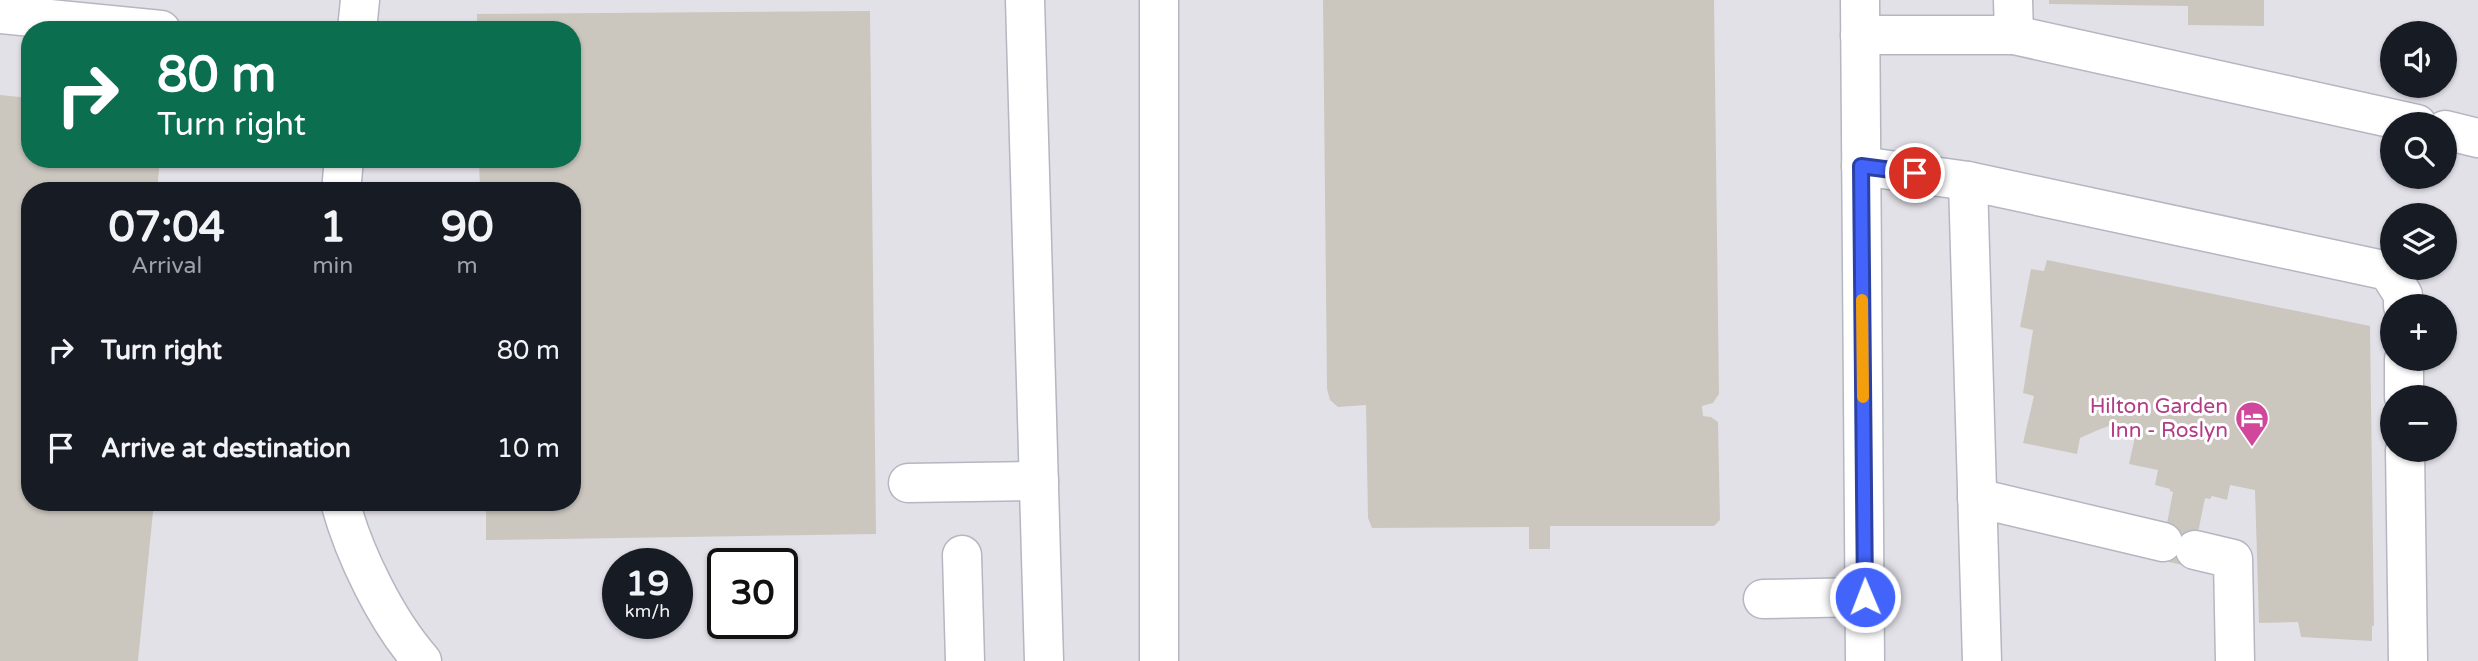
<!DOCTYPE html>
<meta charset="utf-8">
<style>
body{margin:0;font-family:"Varela Round",sans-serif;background:#242831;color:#f1f3f6;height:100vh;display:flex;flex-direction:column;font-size:26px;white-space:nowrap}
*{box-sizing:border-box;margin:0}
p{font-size:23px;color:#9ea1a6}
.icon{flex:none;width:38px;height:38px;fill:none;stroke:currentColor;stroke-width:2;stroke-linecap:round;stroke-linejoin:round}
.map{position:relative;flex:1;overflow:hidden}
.sheet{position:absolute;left:21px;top:182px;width:560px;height:329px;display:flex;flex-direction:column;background:#171b24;border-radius:28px;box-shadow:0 2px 5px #0004}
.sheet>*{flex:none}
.guide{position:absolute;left:21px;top:21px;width:560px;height:147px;border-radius:28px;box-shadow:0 2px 5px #0004;background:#0b6e4f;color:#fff;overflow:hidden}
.tools{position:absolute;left:2380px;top:21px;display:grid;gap:14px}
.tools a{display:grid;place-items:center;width:77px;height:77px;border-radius:50%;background:#171b24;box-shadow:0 2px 5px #0004;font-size:35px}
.speed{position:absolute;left:602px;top:548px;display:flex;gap:14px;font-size:35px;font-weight:700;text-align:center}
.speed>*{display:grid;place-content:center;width:91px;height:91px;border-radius:50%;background:#171b24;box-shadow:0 2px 5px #0004;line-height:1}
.speed small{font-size:18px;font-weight:400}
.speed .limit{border:4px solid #111;border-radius:10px;background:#fff;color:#111}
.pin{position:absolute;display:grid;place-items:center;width:60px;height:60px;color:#fff;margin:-30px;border:4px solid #fff;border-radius:50%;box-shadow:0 2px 7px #0007}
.me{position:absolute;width:77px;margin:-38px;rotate:359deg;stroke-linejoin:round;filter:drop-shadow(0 0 5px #0008)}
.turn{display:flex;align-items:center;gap:24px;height:147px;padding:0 21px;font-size:32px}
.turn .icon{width:91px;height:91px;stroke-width:2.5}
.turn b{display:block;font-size:49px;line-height:60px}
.eta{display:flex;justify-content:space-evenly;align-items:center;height:119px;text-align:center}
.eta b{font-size:42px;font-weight:700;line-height:49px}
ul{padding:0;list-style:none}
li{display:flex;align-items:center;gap:21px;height:98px;padding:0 21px}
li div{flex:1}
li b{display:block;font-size:26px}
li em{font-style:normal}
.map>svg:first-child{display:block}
.industrial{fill:#e3e1e8;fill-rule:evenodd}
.building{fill:#cbc7bf}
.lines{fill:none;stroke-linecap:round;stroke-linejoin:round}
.minor-casing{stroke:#b4b7c1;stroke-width:41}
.minor{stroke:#fff;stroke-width:38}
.route-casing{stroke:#2b41a3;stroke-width:18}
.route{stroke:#4264fb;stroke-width:12}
.slow{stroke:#f59e0b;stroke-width:12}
.labels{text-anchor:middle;stroke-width:6;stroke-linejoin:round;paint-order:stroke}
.hotel-label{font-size:21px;fill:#b23c85;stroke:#fff;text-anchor:end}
</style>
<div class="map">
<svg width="2478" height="661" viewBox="0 0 2478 661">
<rect width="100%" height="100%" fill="#efe9e1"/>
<!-- industrial -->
<path class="industrial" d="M0,0H2478V661H0ZM30,30H572V159H30ZM2392,33H2445V86H2392ZM2392,124H2445V177H2392ZM30,191H572V502H30ZM2392,215H2445V268H2392ZM2392,306H2445V359H2392ZM2392,397H2445V450H2392ZM618,564H677V623H618ZM723,564H782V623H723Z"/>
<!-- building -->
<g class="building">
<polygon points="1323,0 1714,0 1719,394 1713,403 1702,406 1703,416 1711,417 1718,422 1720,520 1714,526 1550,526 1550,549 1529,549 1529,527 1372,528 1368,518 1366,405 1338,407 1330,400 1327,389"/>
<polygon points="2049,0 2264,0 2264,26 2188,25 2188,6 2049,4"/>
<polygon points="870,11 876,534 486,540 486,502 572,502 572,191 480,191 479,159 572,159 572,30 477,30 477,14"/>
<polygon points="0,95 30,98 30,159 160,159 157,191 30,191 30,502 154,502 138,661 0,661"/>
<polygon points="2047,260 2370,326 2374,626 2372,626 2372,641 2301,637 2298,622 2259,623 2255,490 2230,485 2227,500 2212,496 2210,499 2205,498 2191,567 2160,560 2173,492 2170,491 2170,489 2155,485 2158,470 2129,464 2137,428 2114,424 2098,430 2080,438 2077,454 2023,443 2034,396 2023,393 2033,330 2020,327 2031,269 2044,271"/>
</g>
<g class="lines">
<!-- minor casing -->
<g class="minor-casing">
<g id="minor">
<polyline points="1025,0 1044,661"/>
<polyline points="1860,0 1865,661"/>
<polyline points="2013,0 2014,35"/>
<polyline points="0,14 161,30"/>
<polyline points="357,30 360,0"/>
<polyline points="1860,35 2014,35 2417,124"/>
<polyline points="2445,130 2478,138"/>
<polyline points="1861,166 1968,181"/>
<polyline points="341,191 344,159"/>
<polyline points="2404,359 2404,397"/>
<polyline points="2405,450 2408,661"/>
<polyline points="908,483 1039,481"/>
<polyline points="1977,498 2163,542"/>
<path d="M340,502C354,554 386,620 422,661"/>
<polyline points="2195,550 2233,559 2235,661"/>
<polyline points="962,555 965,661"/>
<polyline points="1763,599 1865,597"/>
<polyline points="1159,661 1159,0"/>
<polyline points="1982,661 1968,181 2388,271 2403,295 2403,306"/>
</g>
</g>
<!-- minor -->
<use href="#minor" class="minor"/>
</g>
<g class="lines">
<!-- route casing -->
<g class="route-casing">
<polyline id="route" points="1865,597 1861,166 1915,173"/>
</g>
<!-- route -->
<use href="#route" class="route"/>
<!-- slow -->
<polyline class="slow" points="1862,300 1863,397"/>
</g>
<!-- icons -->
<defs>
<g id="hotel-pin" transform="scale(1.75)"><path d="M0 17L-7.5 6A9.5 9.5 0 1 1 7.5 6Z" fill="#d1479c" stroke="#fff"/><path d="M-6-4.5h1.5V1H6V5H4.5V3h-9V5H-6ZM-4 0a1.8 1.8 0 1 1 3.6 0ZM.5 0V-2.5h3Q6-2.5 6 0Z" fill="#fff"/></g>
</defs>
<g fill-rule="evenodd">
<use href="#hotel-pin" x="2252" y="418"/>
</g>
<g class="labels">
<!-- hotel labels -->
<g class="hotel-label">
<text x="2228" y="413">Hilton Garden<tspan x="2228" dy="24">Inn - Roslyn</tspan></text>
</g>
</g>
</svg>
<div class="tools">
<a><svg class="icon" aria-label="sound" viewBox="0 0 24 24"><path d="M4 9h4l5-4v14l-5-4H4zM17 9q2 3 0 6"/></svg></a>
<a><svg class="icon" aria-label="search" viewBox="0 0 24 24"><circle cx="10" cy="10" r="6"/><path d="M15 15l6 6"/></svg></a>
<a><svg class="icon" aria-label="layers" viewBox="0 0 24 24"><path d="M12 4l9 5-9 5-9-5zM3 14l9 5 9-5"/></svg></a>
<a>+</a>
<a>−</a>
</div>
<div class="speed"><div>19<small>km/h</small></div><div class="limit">30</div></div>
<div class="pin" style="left:1915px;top:173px;background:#d93025"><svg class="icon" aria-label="arrive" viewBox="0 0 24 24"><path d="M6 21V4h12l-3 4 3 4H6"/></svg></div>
<svg class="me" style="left:1865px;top:597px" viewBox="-20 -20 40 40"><circle r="17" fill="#4264fb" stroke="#fff" stroke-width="3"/><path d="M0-11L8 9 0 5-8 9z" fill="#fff"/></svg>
<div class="guide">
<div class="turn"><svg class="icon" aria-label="right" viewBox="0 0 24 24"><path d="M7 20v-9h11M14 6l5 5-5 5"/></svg><div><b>80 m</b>Turn right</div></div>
</div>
<section class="sheet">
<div class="eta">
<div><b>07:04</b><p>Arrival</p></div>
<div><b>1</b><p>min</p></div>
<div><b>90</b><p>m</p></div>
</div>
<ul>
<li><svg class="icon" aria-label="right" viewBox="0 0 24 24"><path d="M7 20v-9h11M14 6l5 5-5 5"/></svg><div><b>Turn right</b></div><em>80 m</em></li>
<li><svg class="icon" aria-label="arrive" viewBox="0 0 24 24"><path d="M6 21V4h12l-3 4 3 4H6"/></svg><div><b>Arrive at destination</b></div><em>10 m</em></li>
</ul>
</section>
</div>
